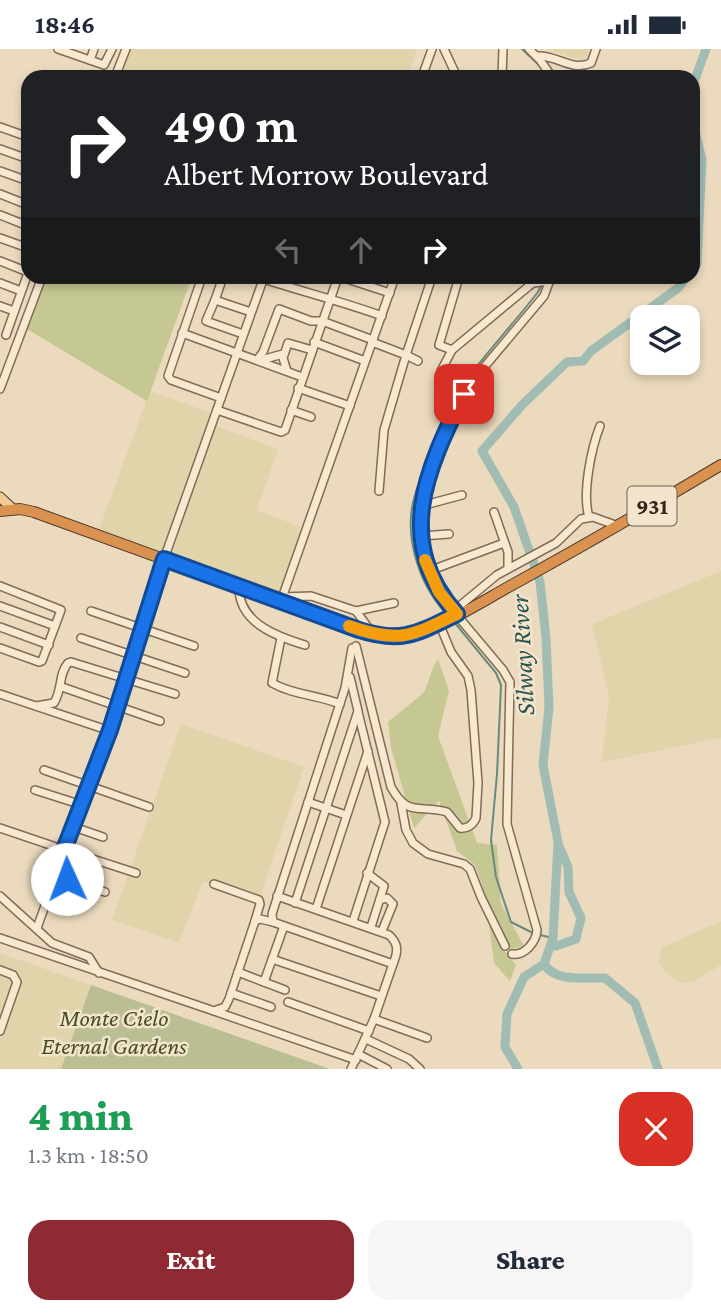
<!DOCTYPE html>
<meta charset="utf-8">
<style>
body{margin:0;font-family:"Crimson Pro",serif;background:#f6f6f7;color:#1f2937;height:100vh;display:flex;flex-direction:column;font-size:26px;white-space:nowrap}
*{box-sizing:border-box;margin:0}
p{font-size:23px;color:#747a83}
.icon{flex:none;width:38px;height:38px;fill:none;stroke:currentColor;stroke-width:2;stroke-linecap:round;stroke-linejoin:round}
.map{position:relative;height:1020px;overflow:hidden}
.sheet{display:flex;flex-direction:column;background:#fff;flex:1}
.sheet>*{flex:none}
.guide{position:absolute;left:21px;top:21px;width:679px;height:214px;border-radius:21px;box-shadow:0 4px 10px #0003;background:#202124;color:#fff;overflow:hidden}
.fabs{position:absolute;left:630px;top:256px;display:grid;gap:14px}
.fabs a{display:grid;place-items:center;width:70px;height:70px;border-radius:14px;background:#fff;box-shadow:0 4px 10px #0003;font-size:35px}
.pin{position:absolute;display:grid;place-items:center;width:60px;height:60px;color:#fff;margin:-30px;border-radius:14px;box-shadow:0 4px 10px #0006}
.me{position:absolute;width:77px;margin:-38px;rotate:358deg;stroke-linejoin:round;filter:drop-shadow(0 0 5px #0008)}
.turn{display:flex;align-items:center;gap:24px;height:147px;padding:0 28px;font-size:32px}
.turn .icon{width:91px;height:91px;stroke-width:2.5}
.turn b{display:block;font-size:49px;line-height:60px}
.lanes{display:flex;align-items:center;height:66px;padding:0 28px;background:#0003;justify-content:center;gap:35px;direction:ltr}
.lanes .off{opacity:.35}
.round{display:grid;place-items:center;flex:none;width:74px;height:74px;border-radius:21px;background:#f6f6f7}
.head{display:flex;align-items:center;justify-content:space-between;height:119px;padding:0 28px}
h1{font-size:42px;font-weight:800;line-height:52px;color:#1e9e55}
.cta{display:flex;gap:14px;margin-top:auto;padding:14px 28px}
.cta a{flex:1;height:80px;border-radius:21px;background:#8f2a33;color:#fff;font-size:28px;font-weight:800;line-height:80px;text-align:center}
.cta a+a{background:#f6f6f7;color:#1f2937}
.status{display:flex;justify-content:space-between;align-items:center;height:49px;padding:0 35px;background:#fff;direction:ltr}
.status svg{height:19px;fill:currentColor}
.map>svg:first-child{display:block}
.farmland{fill:#e1d4ab}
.green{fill:#c6c893}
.cemetery{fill:#bbbd92}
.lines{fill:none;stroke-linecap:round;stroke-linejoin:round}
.stream{stroke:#698a7f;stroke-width:2}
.river{stroke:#a1bdb3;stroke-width:9}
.minor-casing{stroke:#836b57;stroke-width:10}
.major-casing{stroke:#503a2c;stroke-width:11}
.highway-casing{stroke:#503a2c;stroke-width:12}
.minor{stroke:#f7e8d0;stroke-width:7}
.major{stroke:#efcc95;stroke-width:9}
.highway{stroke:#d99250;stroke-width:10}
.route-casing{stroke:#114b97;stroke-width:18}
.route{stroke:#1a73e8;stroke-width:12}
.slow{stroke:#f59e0b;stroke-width:12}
.labels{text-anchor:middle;stroke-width:5;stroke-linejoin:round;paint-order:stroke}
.shield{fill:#f3e5cd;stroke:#6c5f51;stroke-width:2}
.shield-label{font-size:23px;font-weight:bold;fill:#32251c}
.park-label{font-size:24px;font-style:italic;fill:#474e23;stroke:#f3e5cd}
.water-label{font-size:26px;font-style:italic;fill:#2b524c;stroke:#f3e5cd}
</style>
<div class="status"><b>18:46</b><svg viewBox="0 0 49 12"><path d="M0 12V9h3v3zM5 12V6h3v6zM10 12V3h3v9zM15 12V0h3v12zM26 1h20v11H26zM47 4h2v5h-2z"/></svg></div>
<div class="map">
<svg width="721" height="1020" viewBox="0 0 721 1020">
<rect width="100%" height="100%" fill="#ebdabe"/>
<!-- farmland -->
<g class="farmland">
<polygon points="130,0 417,0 408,28 119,28"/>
<polygon points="545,0 589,0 585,13"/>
<polygon points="150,342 219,367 216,377 278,400 257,461 301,478 279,547 99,480"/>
<polygon points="721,522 721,689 602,713 609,647 592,575"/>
<polygon points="181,675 304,718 259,851 203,832 179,894 112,871"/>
<polygon points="721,872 721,916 694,932 685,934 676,931 665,922 659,912 661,899"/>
<polygon points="0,904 91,936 61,1020 0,1020"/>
</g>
<!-- green -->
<g class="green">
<polygon points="47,228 192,228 147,352 27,280"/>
<path d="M438,610L449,642L438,687L477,794L497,796L501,855L524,897L505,902L516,916L510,932L494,914L488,867L482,835L475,816L457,802L439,752L414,779L391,699L388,673C395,667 422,646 424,643C430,632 430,621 438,610Z"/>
</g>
<!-- cemetery -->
<polygon class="cemetery" points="91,936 330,1020 61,1020"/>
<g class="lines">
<!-- stream -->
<g class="stream">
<polyline points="522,0 541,18"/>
<path d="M443,561C418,532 403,484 415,446C420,428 429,409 436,392C444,372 451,351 464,334C487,303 514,274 538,243L542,235"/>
<polyline points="455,574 496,624 501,636 497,725 491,791 496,828 511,873 533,884"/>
<polyline points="540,886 553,889"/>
</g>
<!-- river -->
<g class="river">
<polyline points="693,36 706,0"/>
<polyline points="693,73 702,111 697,215 693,220"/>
<polyline points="552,896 556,897 576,890 581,869 569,843 568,818 559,797"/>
<polyline points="518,1020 505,998 507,965 524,928 544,915"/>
<path d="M658,1020L635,954L605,929C585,928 556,934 544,915L553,889L558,793L543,716L549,658L546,589L540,533L514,458L482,402L522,356L567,313L583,312L591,302L678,239L687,228"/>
</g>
<!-- minor casing -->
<g class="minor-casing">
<g id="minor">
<polyline points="58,0 104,16 112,0"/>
<polyline points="444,0 457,28"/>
<polyline points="529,0 540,11 552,28"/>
<path d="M537,7C556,5 571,23 591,14L596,0"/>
<polyline points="90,11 94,0"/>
<polyline points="115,28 126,0"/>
<polyline points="422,28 432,0"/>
<polyline points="502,28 503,0"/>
<polyline points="0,78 28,88"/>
<polyline points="0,100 28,110"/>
<polyline points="0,122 28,132"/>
<polyline points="0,145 28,156"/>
<polyline points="0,166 28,177"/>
<polyline points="0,189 28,199"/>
<polyline points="0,212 28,223"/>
<polyline points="202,228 168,327 171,331 221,349"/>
<polyline points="223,228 215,251 251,263"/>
<path d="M258,228C299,242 341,252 382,267"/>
<polyline points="341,228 390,244"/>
<polyline points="449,228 455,230 457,235 439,296 452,301 529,237 533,234 550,232"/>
<polyline points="0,234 21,242"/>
<polyline points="215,251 206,272 243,285"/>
<polyline points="0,257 14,262"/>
<polyline points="182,284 302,328"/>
<polyline points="6,286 28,224"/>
<polyline points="314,293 365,312"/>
<polyline points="372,293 406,306 384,381 379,442"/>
<polyline points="257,311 263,303 279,260 311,272 322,272 373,291"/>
<polyline points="261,311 283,305"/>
<polyline points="418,312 406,306 432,228"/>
<polyline points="287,322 283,309 288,294 312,301"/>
<polyline points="441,322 452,301"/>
<polyline points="298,339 350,357"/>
<polyline points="0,340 42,228"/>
<polyline points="217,361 281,383 285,381 338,228"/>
<polyline points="291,361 311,368"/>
<polyline points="421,457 462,446"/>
<polyline points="494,463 508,503 508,518"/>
<path d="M589,468C582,445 591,400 600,377"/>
<polyline points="421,487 449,485"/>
<polyline points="429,522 504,494"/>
<polyline points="0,537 61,561 42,612 39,613 0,599"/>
<path d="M239,537C238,573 275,587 305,596"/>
<polyline points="283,548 311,547 356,562 373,585"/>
<polyline points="281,552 395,228"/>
<polyline points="0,557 55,577"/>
<polyline points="91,562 194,597"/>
<polyline points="356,562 394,554"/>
<polyline points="459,565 462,555 497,526 556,494 581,470 593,468 618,477"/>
<polyline points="0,578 49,596"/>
<polyline points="81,589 185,624"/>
<path d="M281,589L272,634C293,646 318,646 340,655"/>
<path d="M356,597L391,738C408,769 419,755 447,763L460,779C467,780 473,776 476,769L478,734L471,641L468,627L451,603L439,574"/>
<polyline points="62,638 160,672"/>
<polyline points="0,645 110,682"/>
<path d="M36,657L54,654C63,639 58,626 68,614L71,613L175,645"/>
<polyline points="44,721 149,758"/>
<polyline points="35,741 82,756"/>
<polyline points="308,753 346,766"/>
<polyline points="401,754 406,781 413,794 428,805 464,815 470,820 481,848 505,897"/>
<polyline points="74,778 103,788"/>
<polyline points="0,779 65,801 110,682 164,510 264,228"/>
<polyline points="60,819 67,830 105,843"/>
<polyline points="367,824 384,837 371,878"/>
<polyline points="214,835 259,851 260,855 255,872"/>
<polyline points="0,847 52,894 89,908 99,924"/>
<path d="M277,847L389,886C399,895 398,903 393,915"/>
<polyline points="380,851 387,849 393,855 382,882"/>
<polyline points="295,854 358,662 350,628"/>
<polyline points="316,860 368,702"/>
<polyline points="353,872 385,773 358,663"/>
<polyline points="37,879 65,801 136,824"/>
<polyline points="0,889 214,962 225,958 229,950 255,872 260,870 273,873"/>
<path d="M512,905C525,907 536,893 537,881L507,775L510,633L503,621L445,552L434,535L421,494V457L436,410L464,345L475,329L544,247L551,228"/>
<polyline points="272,910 381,947"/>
<polyline points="0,921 13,926 17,933 0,982"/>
<polyline points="238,923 285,941"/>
<polyline points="264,933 284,877"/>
<polyline points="231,944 271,958"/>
<polyline points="288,953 369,982"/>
<polyline points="214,962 356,1011"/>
<polyline points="374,970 427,989"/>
<polyline points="366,990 409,1010 420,1020"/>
<polyline points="358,1005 387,1020"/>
<polyline points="351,1020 374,970 393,915 273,873 272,865 345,639 352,599"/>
</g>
</g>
<!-- major casing -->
<g class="major-casing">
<polyline id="major" points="0,448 14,461"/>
</g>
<!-- highway casing -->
<g class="highway-casing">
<path id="highway" d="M0,462L20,460L34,463L359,581C377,586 393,591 412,586C444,577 483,552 512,536C583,497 652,457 721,416"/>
</g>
<!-- minor -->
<use href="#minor" class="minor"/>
<!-- major -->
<use href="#major" class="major"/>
<!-- highway -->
<use href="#highway" class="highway"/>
</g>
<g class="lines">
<!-- route casing -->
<g class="route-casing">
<path id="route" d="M67,830L60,818V811L110,681L164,510L359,581C403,595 418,584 457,565C393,493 426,421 464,345"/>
</g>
<!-- route -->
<use href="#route" class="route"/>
<!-- slow -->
<path class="slow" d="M349,577C398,595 412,587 457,565L439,543L425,511"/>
</g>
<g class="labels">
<!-- shield labels -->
<rect class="shield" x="627.5" y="437.5" width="49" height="39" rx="5"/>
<g class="shield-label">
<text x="652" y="465">931</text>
</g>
<!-- park labels -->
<g class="park-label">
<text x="114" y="977">Monte Cielo<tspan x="114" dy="28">Eternal Gardens</tspan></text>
</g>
<!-- water labels -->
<g class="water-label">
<text transform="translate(522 606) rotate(-93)" y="9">Silway River</text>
</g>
</g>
</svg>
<div class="fabs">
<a><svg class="icon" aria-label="layers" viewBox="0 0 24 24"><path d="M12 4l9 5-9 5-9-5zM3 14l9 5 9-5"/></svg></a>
</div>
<div class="pin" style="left:464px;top:345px;background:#d93025"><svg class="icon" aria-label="arrive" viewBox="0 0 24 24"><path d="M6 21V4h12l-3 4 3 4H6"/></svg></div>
<svg class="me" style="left:67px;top:830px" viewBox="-20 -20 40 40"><circle r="19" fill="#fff"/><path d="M0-13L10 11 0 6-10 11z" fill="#1a73e8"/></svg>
<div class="guide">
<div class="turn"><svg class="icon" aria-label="right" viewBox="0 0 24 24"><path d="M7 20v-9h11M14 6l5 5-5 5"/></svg><div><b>490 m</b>Albert Morrow Boulevard</div></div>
<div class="lanes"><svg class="icon off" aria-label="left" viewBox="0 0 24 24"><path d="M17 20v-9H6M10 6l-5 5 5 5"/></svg><svg class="icon off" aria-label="ahead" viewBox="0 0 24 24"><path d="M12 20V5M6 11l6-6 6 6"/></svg><svg class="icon" aria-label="right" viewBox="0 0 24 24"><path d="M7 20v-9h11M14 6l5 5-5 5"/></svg></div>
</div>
</div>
<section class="sheet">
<div class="head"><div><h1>4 min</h1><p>1.3 km · 18:50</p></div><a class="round" style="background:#d93025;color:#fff"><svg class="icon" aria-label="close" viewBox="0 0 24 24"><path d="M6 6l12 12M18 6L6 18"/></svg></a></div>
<div class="cta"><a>Exit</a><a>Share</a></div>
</section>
